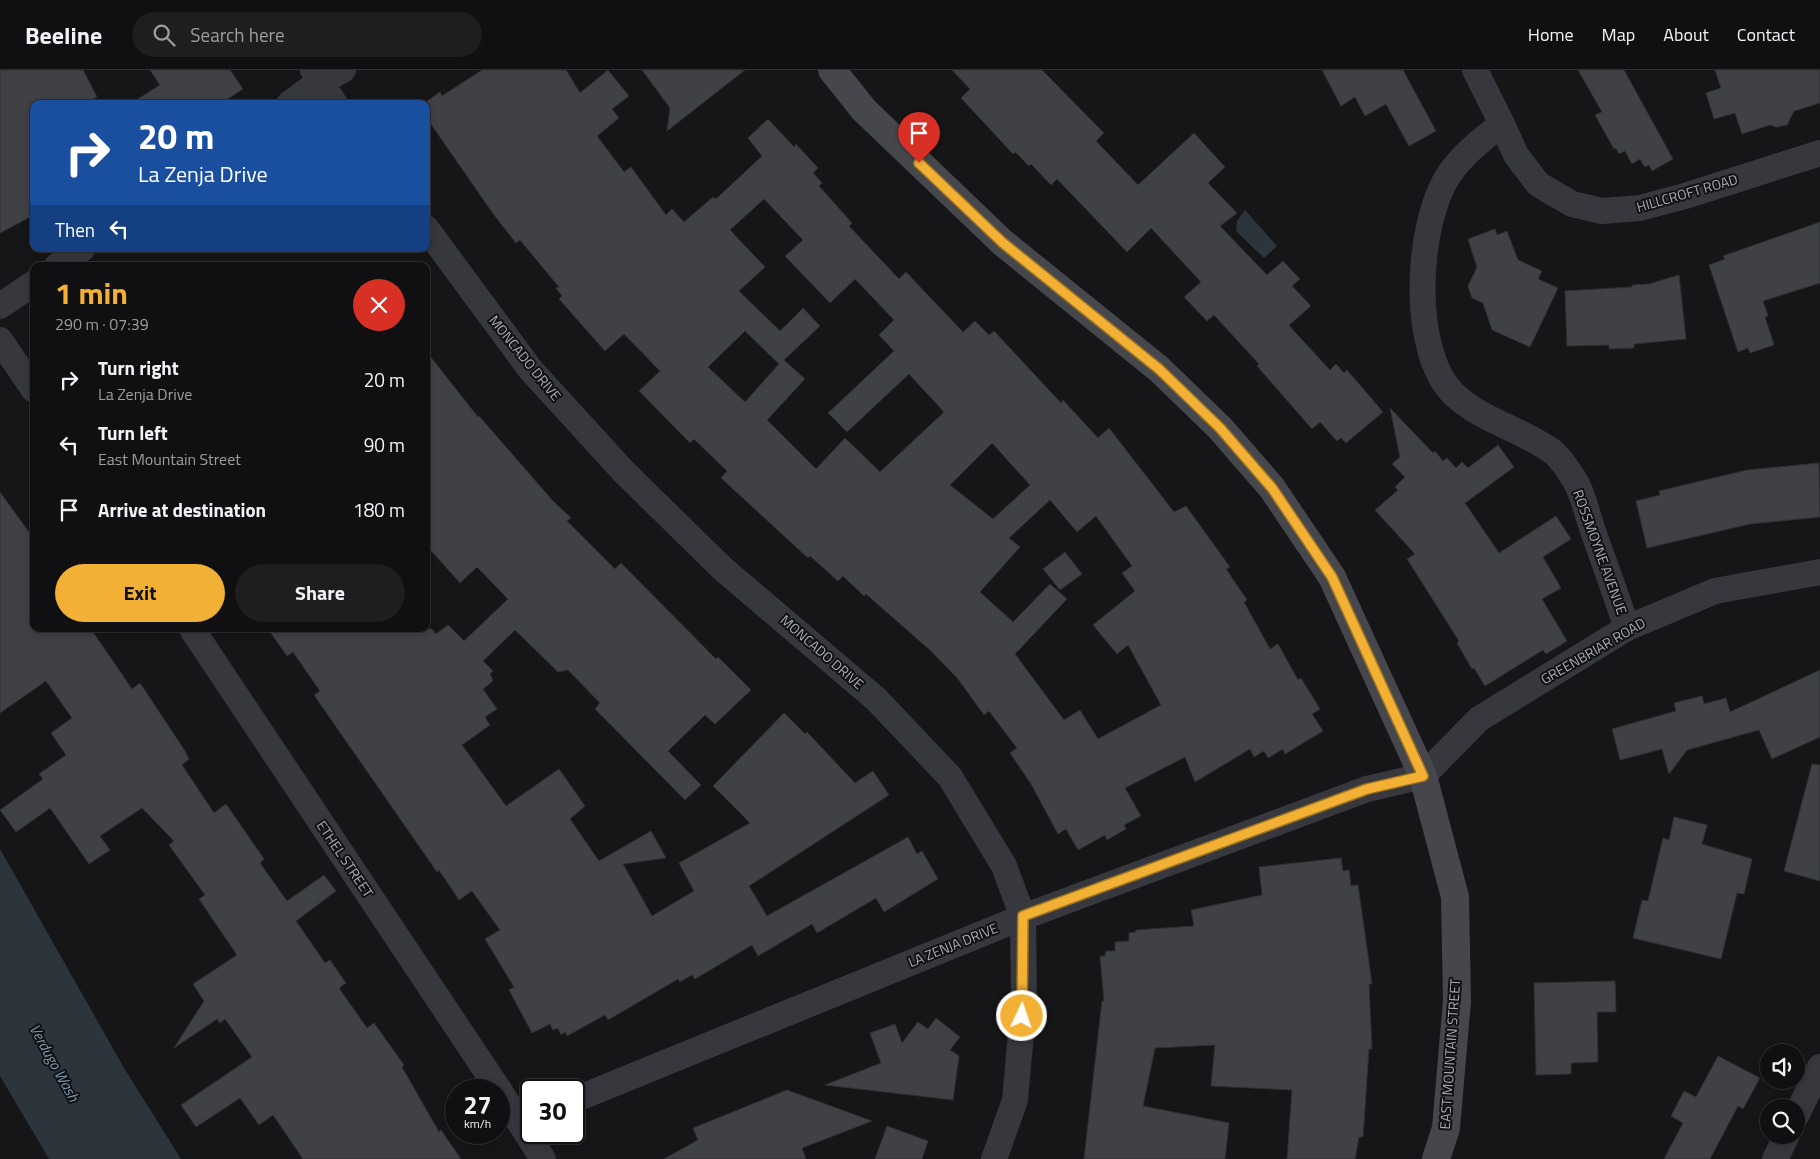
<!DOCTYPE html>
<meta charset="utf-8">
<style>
body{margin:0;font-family:"Titillium Web",sans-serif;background:#1e1e20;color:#f1f3f6;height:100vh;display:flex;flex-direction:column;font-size:19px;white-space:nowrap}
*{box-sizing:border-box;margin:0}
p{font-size:16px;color:#9c9d9f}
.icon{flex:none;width:28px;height:28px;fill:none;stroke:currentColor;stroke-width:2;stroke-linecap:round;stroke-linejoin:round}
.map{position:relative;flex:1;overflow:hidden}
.side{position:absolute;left:30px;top:192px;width:400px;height:370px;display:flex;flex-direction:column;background:#101012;border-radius:10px;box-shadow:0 2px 8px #0003,0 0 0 1px #303032}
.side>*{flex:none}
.top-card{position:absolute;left:30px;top:30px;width:400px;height:152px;border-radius:10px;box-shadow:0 2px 8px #0003,0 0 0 1px #303032;background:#1a4fa0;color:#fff;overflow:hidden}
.controls{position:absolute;left:1760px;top:974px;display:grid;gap:10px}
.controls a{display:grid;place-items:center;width:45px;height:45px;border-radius:50%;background:#101012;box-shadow:0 2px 8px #0003,0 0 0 1px #303032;font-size:25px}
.speed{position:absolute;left:445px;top:1009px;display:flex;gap:10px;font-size:25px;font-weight:700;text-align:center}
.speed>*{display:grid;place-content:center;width:65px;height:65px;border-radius:50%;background:#101012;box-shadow:0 2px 8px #0003,0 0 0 1px #303032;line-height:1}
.speed small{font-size:12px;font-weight:400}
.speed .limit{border:2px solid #111;border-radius:8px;background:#fff;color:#111}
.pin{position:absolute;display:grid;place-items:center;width:42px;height:42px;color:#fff;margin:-51px -21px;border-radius:50% 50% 50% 0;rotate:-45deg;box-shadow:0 0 5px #0007}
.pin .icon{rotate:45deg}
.me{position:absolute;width:55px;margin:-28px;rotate:3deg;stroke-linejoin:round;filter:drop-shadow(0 0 4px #0008)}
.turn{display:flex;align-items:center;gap:18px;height:105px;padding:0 25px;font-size:22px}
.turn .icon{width:65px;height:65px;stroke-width:2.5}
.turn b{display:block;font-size:35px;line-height:42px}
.then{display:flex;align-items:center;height:48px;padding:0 25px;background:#0003;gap:10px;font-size:19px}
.round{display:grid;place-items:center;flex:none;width:52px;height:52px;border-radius:26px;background:#1e1e20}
.head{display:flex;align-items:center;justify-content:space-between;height:85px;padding:0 25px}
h1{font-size:30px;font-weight:700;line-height:38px;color:#f2b134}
.action{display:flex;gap:10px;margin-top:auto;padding:10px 25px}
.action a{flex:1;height:58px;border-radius:30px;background:#f2b134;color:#111;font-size:20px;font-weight:700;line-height:58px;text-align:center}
.action a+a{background:#1e1e20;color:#f1f3f6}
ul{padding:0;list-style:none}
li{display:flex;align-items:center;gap:15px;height:65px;padding:0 25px}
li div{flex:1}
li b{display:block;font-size:19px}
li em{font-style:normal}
header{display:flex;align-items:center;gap:30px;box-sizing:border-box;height:70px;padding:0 25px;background:#101012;border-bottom:1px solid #303032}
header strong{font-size:24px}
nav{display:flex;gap:28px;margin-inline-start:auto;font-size:18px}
.search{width:350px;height:45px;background:#1e1e20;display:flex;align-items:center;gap:12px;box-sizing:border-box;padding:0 18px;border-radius:28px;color:#9c9d9f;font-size:19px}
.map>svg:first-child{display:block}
.water{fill:#2c353c}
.building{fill:#404145;stroke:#303034;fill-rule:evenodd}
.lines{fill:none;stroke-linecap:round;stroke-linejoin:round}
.street{stroke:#37383d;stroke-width:26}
.secondary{stroke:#45474d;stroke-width:28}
.route-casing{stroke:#9d7322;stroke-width:12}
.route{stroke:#f2b134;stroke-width:9}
.labels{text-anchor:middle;stroke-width:4;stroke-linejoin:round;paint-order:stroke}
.street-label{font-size:14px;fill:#a8adb8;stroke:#111113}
.water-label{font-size:15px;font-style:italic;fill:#7f9bb3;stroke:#111113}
</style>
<header>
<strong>Beeline</strong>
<div class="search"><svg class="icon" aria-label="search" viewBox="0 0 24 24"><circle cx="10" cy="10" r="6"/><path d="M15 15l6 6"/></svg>Search here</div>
<nav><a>Home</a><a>Map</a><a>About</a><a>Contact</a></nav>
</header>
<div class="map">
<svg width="1820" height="1089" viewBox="0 0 1820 1089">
<rect width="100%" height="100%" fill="#161618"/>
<!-- water -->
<g class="water">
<polygon points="1245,140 1277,176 1264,188 1236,161 1237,151"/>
<polygon points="0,779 124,998 181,1089 49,1089 0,1006"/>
</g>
<!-- building -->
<g class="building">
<polygon points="0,0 83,0 97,27 84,34 34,34 34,145 0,163"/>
<polygon points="150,0 230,0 243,19 220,34 130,34 160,15"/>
<path d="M482,0H566L580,23L608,0L629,26L612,39L619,48L597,66L624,102L631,97L666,145L672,139L684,152L713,127L716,129L762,86L748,68L768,49L794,77L796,74L818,98L813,103L822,113L819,116L852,153L849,156L899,209L906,202L963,262L975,251L989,265L994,261L1061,333L1063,330L1098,368L1109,358L1174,442L1186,436L1230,497L1226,499L1247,530L1244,532L1270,579L1278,574L1298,610L1301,608L1320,639L1312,644L1323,661L1285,684L1283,679L1268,688L1264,681L1254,687L1250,679L1195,712L1185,687L1125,718L1141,746L1124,755L1126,759L1107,770L1105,765L1078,780L1066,759L1058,764L1031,714L1010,683L1017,678L989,641L984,645L958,609L931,581L866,524L864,526L843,506L838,511L810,486L808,488L721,408L727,401L694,369L690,373L639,321L660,301L624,264L605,281L559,229L562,226L556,218L559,217L520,170L516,173L494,145L426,47V34H423L440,22L442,26ZM764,129L803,170L785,186L830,233L855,209L894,250L879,265L894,281L828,343L847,362L909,304L944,342L880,402L845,368L816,399L767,350L805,309L784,290L820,256L803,238L780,261L739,221L765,197L730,160ZM745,261L779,294L745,332L708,297ZM992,373L1030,415L993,449L950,415ZM1050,430L1077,462L1096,446L1132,496L1122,503L1135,521L1093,555L1117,584L1128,575L1161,635L1098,669L1080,640L1064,650L1015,584L1067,529L1050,514L1013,552L980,522L1020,477L1009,468Z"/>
<polygon points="642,0 745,0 667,61 670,38"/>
<polygon points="952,0 1042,0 1104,63 1096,71 1138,115 1194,63 1225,97 1208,113 1237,143 1220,156 1267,205 1283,191 1300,209 1292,216 1311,236 1289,255 1293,260 1330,300 1336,294 1344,303 1347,300 1383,342 1346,373 1341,368 1337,371 1320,352 1312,359 1257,296 1259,294 1214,245 1207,251 1184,227 1201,212 1151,158 1127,182 1057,109 1051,115 1031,94 1029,96 1015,82 1013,84 961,28 970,19"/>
<polygon points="1322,0 1403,0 1436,61 1409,76 1386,34 1365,46 1355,27 1341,36"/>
<polygon points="1578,0 1624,0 1673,89 1652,101 1649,95 1645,97 1640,89 1632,94 1625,81 1619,84 1616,78 1614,79 1595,45 1602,42"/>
<polygon points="1715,0 1820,0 1820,33 1794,41 1787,55 1777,57 1770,55 1742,64 1735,43 1714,49 1706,23 1721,18"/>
<polygon points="1820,152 1820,213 1763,231 1768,246 1765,247 1774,275 1750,283 1748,278 1738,282 1709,195 1725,189 1723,186"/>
<polygon points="1495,159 1497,165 1507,161 1518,190 1542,201 1538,209 1558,218 1530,277 1492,260 1483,233 1472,228 1468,216 1477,197 1468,169"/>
<polygon points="1679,205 1686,269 1634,274 1634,278 1609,279 1609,275 1567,276 1565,221 1632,217 1632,215 1649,214"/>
<polygon points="426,281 478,347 479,346 553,431 571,448 567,451 615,499 621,493 716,589 718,587 751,620 715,654 705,645 668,681 701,715 685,730 595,639 600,633 568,600 558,602 515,560 483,591 493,601 490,604 493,611 483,619 497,639 485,647 490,655 462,675 506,736 559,699 585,736 570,749 599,791 651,761 666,788 623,794 652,846 694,821 679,793 750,753 713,716 784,643 805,664 807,662 855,713 873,701 889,725 749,816 767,846 908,767 917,784 922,781 938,809 884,842 876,828 817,863 812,854 758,886 752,875 695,909 692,905 680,912 678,909 608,950 605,945 567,966 565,962 561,965 558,958 553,960 550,954 532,963 509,920 514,917 485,869 500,860 472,821 459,830 439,800 437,802 314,625 320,621 293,582 287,586 268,559 432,559 436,564 448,555 464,571 508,529 477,497 460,513 426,475"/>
<polygon points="1390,338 1433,383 1435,381 1443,391 1447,388 1456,398 1462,392 1468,398 1498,375 1514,397 1465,433 1499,483 1556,446 1571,469 1543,487 1561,518 1542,529 1567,571 1546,584 1543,580 1485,616 1474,598 1472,599 1457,573 1459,571 1407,489 1415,484 1375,440 1398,420 1395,417 1405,407 1392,394 1400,387"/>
<polygon points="1819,393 1820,447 1750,454 1647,478 1636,431 1660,425 1659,421 1747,400"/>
<polygon points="0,422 34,469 34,559 91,559 132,619 140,613 185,681 189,689 182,695 214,743 226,734 264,789 260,793 287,831 324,805 336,821 296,851 325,893 330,890 346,913 339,918 367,958 374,953 404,995 402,997 439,1062 441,1060 461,1089 303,1089 273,1045 259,1055 240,1028 196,1057 181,1035 252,987 225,949 220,953 217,949 174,978 204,931 193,914 237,885 199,829 205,825 169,775 174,771 142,738 100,766 110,780 89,794 50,738 16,762 0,740 43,709 39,704 66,685 51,663 72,648 46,611 0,643"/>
<polygon points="1065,482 1082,504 1060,520 1043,499"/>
<polygon points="1820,600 1820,667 1772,689 1759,660 1687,680 1669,704 1662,679 1620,690 1612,659 1676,641 1674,633 1702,626 1704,634 1726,628 1730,642"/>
<polygon points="1812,694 1820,695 1820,811 1784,801"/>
<polygon points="1674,747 1707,755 1702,774 1752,789 1744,824 1737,823 1721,889 1633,868 1642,830 1648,831 1663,768 1669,770"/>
<polygon points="1341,788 1343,801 1349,800 1351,816 1358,815 1372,914 1369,914 1372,979 1369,979 1363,1067 1359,1067 1355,1089 1287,1089 1292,1020 1211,1016 1215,975 1155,978 1143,1036 1229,1053 1225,1089 1084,1089 1102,931 1104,931 1100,886 1105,886 1106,881 1115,881 1115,872 1129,871 1129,863 1136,862 1136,860 1194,856 1191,840 1262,825 1259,797"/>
<polygon points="1615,911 1616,942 1597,942 1598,992 1571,993 1571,1004 1536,1005 1534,913"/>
<polygon points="936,948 960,967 950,980 959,986 953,1030 825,1015 881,993 870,963 895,954 902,973 918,952 928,959"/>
<polygon points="1718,986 1760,1008 1743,1039 1738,1036 1710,1089 1664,1089 1683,1053 1671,1046 1684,1021 1696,1027"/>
<polygon points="787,1020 872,1051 802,1078 806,1089 664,1089 698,1070 693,1058"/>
<polygon points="887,1056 928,1071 922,1089 875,1089"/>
</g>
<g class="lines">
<!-- street -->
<g class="street">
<polyline points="313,0 335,34"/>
<path d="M1475,0L1502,54C1483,69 1464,83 1450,103C1416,152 1408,287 1458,328C1486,352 1525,361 1553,382C1560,388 1569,401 1574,409C1583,423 1587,443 1592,458C1604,492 1616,525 1627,558"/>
<polyline points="289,34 319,12 343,0"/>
<polyline points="1502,54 1516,85 1538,114 1572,134 1602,141 1640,138 1685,126 1820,83"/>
<polyline points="426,158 530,299 624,402 723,499 876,629 950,707 1004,796 1023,847 1024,930 1015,1030 994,1089"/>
<polyline points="57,196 82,179"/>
<polyline points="0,236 34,213"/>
<polyline points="0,270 34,320"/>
<polyline points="192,559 499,1020"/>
<polyline points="499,1020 543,1089"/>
<polyline points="574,1030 1023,847 1367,719 1423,706 1479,649 1627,558 1715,521 1820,502"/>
<polyline points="1796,1046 1820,997"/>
<polyline points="1775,1089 1787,1065"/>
</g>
<!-- secondary -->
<polyline class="secondary" points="832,0 864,40 1003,173 1159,299 1220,358 1272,418 1332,507 1423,706 1455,827 1457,931 1446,1058 1436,1089"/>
</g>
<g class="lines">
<!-- route casing -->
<g class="route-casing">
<polyline id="route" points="919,93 1003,173 1159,299 1220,358 1272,418 1332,507 1423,706 1367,719 1023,846 1022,946"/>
</g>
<!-- route -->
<use href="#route" class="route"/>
</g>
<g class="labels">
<!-- street labels -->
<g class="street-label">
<text transform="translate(1687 123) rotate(-16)" y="5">HILLCROFT ROAD</text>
<text transform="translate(525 288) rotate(51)" y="5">MONCADO DRIVE</text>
<text transform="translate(1600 482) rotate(70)" y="5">ROSSMOYNE AVENUE</text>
<text transform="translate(1593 581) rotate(-30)" y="5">GREENBRIAR ROAD</text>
<text transform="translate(822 582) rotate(41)" y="5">MONCADO DRIVE</text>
<text transform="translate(345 789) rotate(56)" y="5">ETHEL STREET</text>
<text transform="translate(953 875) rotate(-22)" y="5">LA ZENJA DRIVE</text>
<text transform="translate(1450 984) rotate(-86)" y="5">EAST MOUNTAIN STREET</text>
</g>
<!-- water labels -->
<g class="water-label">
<text transform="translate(54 993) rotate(61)" y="5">Verdugo Wash</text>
</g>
</g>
</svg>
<div class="controls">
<a><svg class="icon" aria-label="sound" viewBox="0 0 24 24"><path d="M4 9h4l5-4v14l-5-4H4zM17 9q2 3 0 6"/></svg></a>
<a><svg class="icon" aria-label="search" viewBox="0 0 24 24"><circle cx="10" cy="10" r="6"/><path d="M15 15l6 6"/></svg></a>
</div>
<div class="speed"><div>27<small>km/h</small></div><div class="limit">30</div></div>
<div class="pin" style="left:919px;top:93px;background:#d93025"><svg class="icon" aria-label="arrive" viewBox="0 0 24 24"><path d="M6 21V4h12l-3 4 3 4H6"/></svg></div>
<svg class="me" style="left:1022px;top:946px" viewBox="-20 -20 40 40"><circle r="17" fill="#f2b134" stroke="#fff" stroke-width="3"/><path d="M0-11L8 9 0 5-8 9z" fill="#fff"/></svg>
<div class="top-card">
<div class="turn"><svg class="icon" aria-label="right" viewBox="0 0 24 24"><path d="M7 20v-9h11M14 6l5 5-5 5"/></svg><div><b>20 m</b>La Zenja Drive</div></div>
<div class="then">Then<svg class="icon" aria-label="left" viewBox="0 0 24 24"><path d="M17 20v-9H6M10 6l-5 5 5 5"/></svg></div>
</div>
<section class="side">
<div class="head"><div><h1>1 min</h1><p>290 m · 07:39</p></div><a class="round" style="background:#d93025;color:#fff"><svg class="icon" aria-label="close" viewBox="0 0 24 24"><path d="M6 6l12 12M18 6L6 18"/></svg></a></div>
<ul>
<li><svg class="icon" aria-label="right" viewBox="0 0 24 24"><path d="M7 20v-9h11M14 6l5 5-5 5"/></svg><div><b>Turn right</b><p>La Zenja Drive</p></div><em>20 m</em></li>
<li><svg class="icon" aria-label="left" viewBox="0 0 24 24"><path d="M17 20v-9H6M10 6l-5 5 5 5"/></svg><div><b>Turn left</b><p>East Mountain Street</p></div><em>90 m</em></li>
<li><svg class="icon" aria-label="arrive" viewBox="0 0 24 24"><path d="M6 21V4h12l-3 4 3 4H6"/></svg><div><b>Arrive at destination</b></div><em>180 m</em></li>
</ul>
<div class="action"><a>Exit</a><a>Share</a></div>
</section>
</div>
